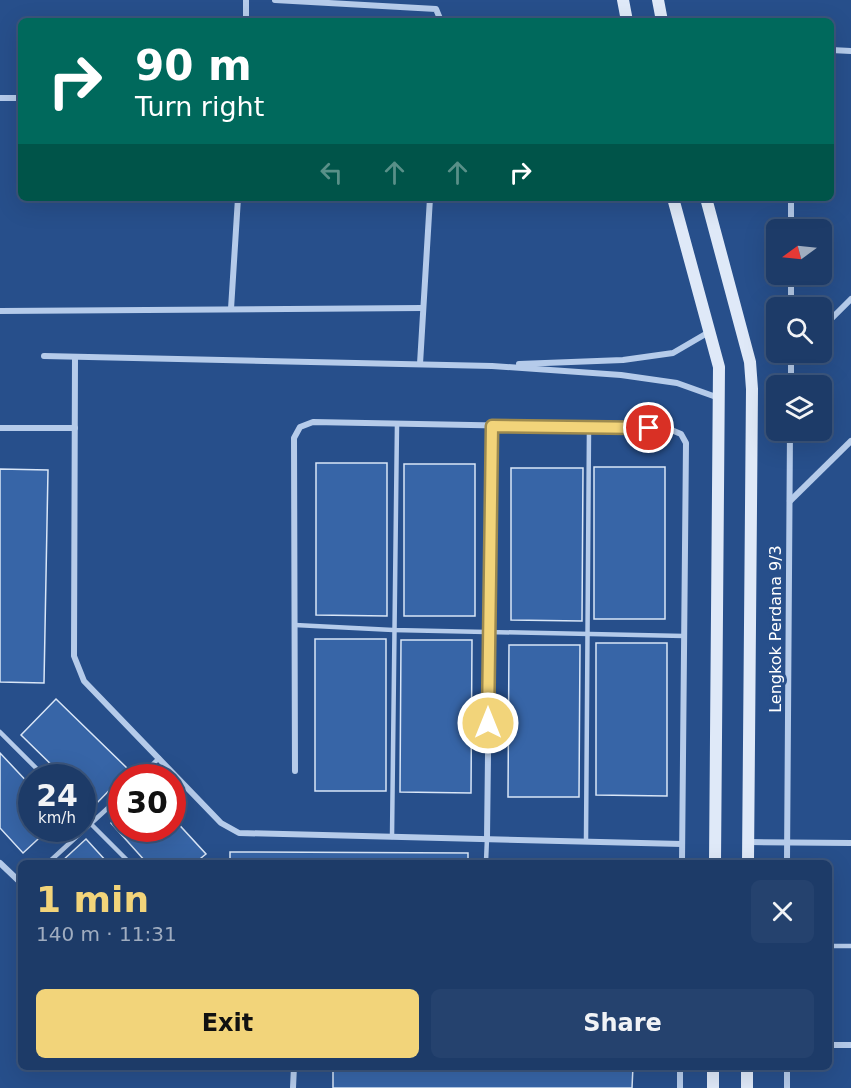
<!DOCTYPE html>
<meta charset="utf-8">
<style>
body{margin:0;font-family:"DejaVu Sans",sans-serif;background:#25426e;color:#f1f3f6;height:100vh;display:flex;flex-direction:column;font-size:22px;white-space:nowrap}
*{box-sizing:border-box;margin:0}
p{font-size:20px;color:#a0adc0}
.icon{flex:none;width:33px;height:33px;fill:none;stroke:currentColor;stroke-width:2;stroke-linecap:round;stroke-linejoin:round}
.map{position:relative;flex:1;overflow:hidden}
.details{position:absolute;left:18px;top:860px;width:814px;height:210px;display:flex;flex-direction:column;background:#1d3b68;border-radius:9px;box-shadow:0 6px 24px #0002,0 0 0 2px #3b557c}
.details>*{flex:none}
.banner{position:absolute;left:18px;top:18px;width:816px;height:183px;border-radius:9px;box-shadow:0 6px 24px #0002,0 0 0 2px #3b557c;background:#00695c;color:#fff;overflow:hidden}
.needle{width:39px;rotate:255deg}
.controls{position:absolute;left:766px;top:219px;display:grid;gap:12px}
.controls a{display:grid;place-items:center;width:66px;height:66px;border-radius:9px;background:#1d3b68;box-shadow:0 6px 24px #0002,0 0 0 2px #3b557c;font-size:30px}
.speed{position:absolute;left:18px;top:764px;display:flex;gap:12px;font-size:30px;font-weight:700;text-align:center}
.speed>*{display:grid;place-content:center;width:78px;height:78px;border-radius:50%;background:#1d3b68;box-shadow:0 6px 24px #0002,0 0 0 2px #3b557c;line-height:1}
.speed small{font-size:15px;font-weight:400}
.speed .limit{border:9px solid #d22;background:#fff;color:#111}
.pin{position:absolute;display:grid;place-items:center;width:51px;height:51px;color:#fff;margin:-26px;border:3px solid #fff;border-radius:50%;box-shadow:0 2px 6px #0007}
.me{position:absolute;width:66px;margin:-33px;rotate:0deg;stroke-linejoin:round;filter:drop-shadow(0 0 4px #0008)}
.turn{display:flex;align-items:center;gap:21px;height:126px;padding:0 18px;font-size:27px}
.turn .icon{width:78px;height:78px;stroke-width:2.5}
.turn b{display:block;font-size:42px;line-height:51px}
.lanes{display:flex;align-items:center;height:57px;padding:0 18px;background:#0003;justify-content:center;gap:30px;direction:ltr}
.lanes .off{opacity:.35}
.round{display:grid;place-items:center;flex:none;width:63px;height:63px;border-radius:9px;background:#25426e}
.headline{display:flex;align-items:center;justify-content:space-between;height:102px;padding:0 18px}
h1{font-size:36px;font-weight:700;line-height:45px;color:#f2d47a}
.primary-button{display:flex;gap:12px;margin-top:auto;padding:12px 18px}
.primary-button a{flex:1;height:69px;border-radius:9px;background:#f2d47a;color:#111;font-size:24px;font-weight:700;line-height:69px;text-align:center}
.primary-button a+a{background:#25426e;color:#f1f3f6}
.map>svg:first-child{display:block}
.building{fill:#3765a7;stroke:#d9e6f7;stroke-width:1.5}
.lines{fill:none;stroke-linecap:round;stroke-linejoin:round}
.lane{stroke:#b5cbea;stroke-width:4.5}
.street{stroke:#b5cbea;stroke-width:6}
.secondary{stroke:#dfe9f8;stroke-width:12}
.route-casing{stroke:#9d8a4f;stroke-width:15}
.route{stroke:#f2d47a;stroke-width:10}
.labels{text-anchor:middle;stroke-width:6;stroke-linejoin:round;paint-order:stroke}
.street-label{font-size:16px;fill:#fff;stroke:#274f8b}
</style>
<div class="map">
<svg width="851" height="1088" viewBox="0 0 851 1088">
<rect width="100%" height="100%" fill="#274f8b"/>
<!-- building -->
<g class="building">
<polygon points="316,463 387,463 387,616 316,615"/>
<rect x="404" y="464" width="71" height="152"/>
<rect x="594" y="467" width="71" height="152"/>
<polygon points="511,468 583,468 582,621 511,620"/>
<polygon points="0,469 48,470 44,683 0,682"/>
<rect x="315" y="639" width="71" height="152"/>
<polygon points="401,640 472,640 471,793 400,792"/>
<polygon points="596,643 667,643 667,796 596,795"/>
<polygon points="509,645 580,645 579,797 508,797"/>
<polygon points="56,699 129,770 94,806 82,795 82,777 64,777 21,735"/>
<polygon points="0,753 32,787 32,828 50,828 23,853 0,828"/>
<polygon points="122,813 122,828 172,828 172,817 206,854 196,862 146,862 111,823"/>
<polygon points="86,839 107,862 61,862"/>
<polygon points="230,852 468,853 468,862 230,862"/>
<polygon points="333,1066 633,1066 632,1088 333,1088"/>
</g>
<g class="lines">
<!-- lane -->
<g class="lane">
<polyline points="295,625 393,630 684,636"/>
<polyline points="0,732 45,777"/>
<polyline points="140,777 159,758"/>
<polyline points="82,815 129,862"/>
<polyline points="392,837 397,424"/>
<polyline points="586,841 589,428"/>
<polyline points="49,862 122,795"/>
<polyline points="486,862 487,838"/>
<polyline points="830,946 851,946"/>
</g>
<!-- street -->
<g class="street">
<polyline points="275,0 436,9 441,21"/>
<polyline points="246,21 246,0"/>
<polyline points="831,50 851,51"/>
<polyline points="0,98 21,98"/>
<polyline points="791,230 791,198"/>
<polyline points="791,308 791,274"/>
<polyline points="231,309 238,198"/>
<polyline points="0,311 422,308"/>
<polyline points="822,328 851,299"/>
<polyline points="44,356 492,366 621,375 677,383 719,398"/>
<polyline points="75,357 74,656 84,681 221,823 239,833 682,844"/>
<polyline points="420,364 430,198"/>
<polyline points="519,364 623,360 673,353 709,332"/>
<polyline points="791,386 791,352"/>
<polyline points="0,428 75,428"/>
<polyline points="790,501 851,441"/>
<polyline points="295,771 294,438 300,427 313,422 669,429 681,434 686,443 682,862"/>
<polyline points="487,838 492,426"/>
<polyline points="749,842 851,843"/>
<polyline points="787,862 790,430"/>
<polyline points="0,863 21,883"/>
<polyline points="830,1045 851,1045"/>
<polyline points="680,1066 680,1088"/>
<polyline points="787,1066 787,1088"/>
<polyline points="293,1088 294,1066"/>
</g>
<!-- secondary -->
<g class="secondary">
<polyline points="623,0 627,21"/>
<polyline points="658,0 662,21"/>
<polyline points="673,198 719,367 715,862"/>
<polyline points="706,198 750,362 752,389 748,862"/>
<polyline points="713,1088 713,1066"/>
<polyline points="747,1088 747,1066"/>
</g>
</g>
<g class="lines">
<!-- route casing -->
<g class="route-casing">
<polyline id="route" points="488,723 492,426 649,428"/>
</g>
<!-- route -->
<use href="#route" class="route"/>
</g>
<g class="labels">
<!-- street labels -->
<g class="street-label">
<text transform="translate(775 629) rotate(-90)" y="6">Lengkok Perdana 9/3</text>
</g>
</g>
</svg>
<div class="controls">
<a><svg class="needle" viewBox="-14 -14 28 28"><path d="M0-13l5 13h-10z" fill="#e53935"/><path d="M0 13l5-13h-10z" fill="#a0adc0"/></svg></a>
<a><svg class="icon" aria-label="search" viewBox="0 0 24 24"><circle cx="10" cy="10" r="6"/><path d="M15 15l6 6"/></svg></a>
<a><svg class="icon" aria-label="layers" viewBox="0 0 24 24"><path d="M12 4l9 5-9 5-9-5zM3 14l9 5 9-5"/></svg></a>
</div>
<div class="speed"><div>24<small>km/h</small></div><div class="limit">30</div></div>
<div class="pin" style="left:649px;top:428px;background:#d93025"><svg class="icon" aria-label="arrive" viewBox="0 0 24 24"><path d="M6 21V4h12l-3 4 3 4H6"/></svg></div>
<svg class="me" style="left:488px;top:723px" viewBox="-20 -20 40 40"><circle r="17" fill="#f2d47a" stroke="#fff" stroke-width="3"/><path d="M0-11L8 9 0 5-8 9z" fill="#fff"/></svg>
<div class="banner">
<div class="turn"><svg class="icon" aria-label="right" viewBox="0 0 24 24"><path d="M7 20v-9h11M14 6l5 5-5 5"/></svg><div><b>90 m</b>Turn right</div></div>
<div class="lanes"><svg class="icon off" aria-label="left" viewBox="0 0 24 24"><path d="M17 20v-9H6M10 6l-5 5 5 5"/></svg><svg class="icon off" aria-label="ahead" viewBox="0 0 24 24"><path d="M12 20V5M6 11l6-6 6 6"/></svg><svg class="icon off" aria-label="ahead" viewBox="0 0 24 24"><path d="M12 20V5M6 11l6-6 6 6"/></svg><svg class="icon" aria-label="right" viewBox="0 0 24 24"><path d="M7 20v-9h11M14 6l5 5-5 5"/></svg></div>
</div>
<section class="details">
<div class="headline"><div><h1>1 min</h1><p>140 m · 11:31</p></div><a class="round"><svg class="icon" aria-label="close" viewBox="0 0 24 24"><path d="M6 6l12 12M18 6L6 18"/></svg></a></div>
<div class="primary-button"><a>Exit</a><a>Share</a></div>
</section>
</div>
